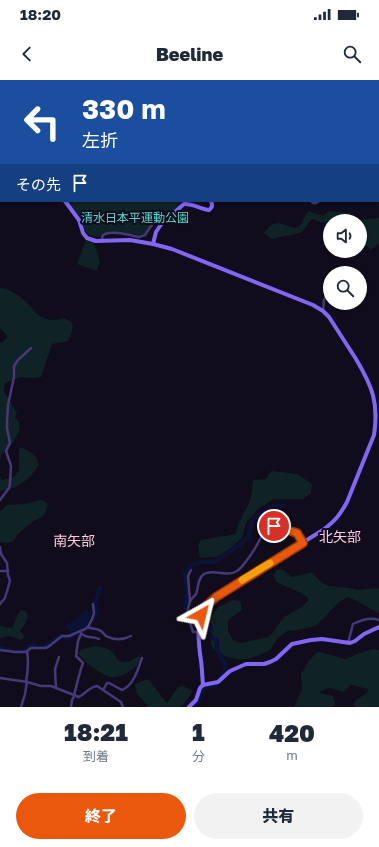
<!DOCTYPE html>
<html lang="ja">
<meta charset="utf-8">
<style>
body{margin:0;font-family:"Golos Text","Noto Sans JP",sans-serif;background:#f2f2f3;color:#1f2937;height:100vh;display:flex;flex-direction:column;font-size:15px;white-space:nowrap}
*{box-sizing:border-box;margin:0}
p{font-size:13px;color:#747a83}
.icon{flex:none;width:22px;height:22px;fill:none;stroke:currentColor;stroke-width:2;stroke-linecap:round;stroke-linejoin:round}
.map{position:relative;height:627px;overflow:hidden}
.panel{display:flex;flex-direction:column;background:#fff;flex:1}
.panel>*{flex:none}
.banner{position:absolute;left:0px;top:0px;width:379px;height:122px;box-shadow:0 1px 3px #0004;background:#1a4fa0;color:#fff;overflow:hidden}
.tools{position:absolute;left:323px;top:134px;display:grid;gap:8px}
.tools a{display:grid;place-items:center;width:44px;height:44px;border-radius:50%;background:#fff;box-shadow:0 1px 3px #0004;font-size:20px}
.pin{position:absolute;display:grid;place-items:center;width:34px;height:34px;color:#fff;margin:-17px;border:2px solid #fff;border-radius:50%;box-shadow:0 1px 4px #0007}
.me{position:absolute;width:44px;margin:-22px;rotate:37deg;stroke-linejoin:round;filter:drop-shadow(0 0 3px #0008)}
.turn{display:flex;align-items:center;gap:14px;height:84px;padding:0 16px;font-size:18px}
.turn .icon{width:52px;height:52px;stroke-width:2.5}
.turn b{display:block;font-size:28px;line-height:34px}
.then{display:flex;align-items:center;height:38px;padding:0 16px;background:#0003;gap:8px;font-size:15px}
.eta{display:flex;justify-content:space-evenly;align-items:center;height:68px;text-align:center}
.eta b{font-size:24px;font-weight:800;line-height:28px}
.action{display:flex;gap:8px;margin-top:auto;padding:8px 16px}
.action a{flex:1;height:46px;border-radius:24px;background:#ea580c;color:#fff;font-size:16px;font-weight:800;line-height:46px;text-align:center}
.action a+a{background:#f2f2f3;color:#1f2937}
.status{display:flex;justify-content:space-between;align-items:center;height:28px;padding:0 20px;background:#fff;direction:ltr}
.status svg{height:11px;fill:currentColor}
header{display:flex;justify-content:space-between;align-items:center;height:52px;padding:0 16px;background:#fff;font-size:18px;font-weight:800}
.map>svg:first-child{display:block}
.green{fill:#0f2225}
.water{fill:#0b1236}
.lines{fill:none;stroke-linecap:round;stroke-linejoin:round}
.river{stroke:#0b1236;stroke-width:4.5}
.street{stroke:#473978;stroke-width:2.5}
.secondary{stroke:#8365f7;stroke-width:4}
.route-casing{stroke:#983908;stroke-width:10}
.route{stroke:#ea580c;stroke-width:7}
.slow{stroke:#f59e0b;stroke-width:7}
.labels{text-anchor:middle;stroke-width:4;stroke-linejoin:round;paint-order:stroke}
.park-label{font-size:12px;fill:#5ad7cf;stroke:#110c1b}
.quarter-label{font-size:14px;fill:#fccbe1;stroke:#110c1b}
</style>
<div class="status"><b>18:20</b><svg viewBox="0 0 49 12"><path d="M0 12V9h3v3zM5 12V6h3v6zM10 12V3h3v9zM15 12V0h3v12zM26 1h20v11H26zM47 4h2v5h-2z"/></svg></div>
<header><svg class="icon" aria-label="back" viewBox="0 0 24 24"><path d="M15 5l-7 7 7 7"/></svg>Beeline<svg class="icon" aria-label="search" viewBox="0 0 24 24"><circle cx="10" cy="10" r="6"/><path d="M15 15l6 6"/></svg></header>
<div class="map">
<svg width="379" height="627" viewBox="0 0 379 627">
<rect width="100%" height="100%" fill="#110c1b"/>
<!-- green -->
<g class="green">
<path d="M68,121H183L170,133L162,130L159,135L151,141L147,153L138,155L122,153L103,154C98,159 90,157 86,152C79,143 73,131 68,121Z"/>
<polygon points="308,131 323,136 329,131 349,133 354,140 379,138 379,163 371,170 360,161 360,141 330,141 330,143 320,142 312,139 301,153 271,159 264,153 272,144 279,143 294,148 300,146"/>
<polygon points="86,160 94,162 100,183 96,191 77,184"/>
<path d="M0,208C11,209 22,217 29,225C34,230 38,237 46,239C52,241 58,240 64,238L71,242L73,248L68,261L52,264L41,297L32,298L21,297L5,303L4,312L17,332L15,337L19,342L20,350L13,362L1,375L0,382V396L2,400L14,397L19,390V370L21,367C29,371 37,374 39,385C34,393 23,405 13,408C9,410 4,410 0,411V263L3,262L7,258L6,254L0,248Z"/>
<path d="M271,391L290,393L299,395L312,404L311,413L303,419H274L259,428L246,443L242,458L228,470L216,477L200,478L198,465L201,460L236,454C238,441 245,432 250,420C252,414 252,407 253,400L266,399Z"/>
<polygon points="40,420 44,421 48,425 45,433 41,437 32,442 19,453 13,462 7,463 0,462 0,432 7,425 24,424"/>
<path d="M282,489L292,497L308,493H313L321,502L329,506L351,508L357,510L377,508L379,509V533C368,528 359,521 348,517L339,522L323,539L315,546L298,550L287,551L277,559L270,570L262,574L248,579H237L227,577L213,569L211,563L210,539L218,527L233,520L240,521L242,530L233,536L228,541V551L233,560L241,563L269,557L284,537L300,528L308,521V518L301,513L276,502L274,496L276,490Z"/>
<polygon points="20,530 26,531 28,536 25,544 20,551 25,557 21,560 10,556 0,558 0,546 12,548"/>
<path d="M94,566C101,567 107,567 112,572C115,574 116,578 118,580C126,586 134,579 141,574C140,577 140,581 138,584C134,590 119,599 111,597C100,594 84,582 78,573L80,570Z"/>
<path d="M373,569L379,570V627H358L353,625L356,620L367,613L368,609L351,605L343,612C334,609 328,605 319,613L333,616L335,621V624L332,627H294L302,609L301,594L309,581L317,572L328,574L345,579L362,572Z"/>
<path d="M148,599L167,623L178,607L183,606L193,611L186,621L180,627H148C143,617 135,617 135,604Z"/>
</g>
<!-- water -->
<path class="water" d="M86,529L92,532L86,546L85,547L71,552L64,546C73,542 79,537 86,529Z"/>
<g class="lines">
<!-- river -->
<g class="river">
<path d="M0,568C6,570 20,573 26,570C29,569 29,565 33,565C35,565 37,567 39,567C47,568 54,561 59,556L68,558L88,549L94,537L96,519L100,508"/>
<path d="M193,627L197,624L203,608L215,605C220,599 229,591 224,582C221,578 219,575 217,570C216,567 217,564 217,560L212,558L209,554L211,548L210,546L188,539L186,534L187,510L185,494L187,490L194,484L201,482H213L219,479L242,463L248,457L254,438L273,426H283"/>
</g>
<!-- street -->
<g class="street">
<polyline points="38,0 38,1"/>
<polyline points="5,1 5,0"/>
<polyline points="15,1 17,0"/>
<polyline points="108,1 109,0"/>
<polyline points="266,1 267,0"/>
<polyline points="0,9 1,8"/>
<polyline points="0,18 1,17"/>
<polyline points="378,46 379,46"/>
<polyline points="311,121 313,123 316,123 319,121"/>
<path d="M101,161L103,155C112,150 129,155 139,157L145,155L153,143L162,135L166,134L171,135"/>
<polyline points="323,231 324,220 330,210"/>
<polyline points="0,420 9,408 10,403 11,386 6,371 10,363 7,348 7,341 8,325 14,297 14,286 18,280 31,268"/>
<polyline points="0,467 1,474 7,483 8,495 10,501 5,518 0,524"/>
<polyline points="191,490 188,496 190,521 187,533 193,552 198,552"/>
<polyline points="0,491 8,491"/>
<path d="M190,521C192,518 195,516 196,514C199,507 197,499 204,494C213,488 226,498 237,491C244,486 256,468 260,459C262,456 263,451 266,449C272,445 278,447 284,449C296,452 297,451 303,462"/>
<path d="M87,547C91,549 95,548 99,550C102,551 104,554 106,556C115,561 123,560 131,556"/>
<path d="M81,553C86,559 93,556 99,559"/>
<path d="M348,563L353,544C361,540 371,537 379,540"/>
<polyline points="0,570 15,572 25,572 27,571 31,568 45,568 48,567 62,556 69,556 85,549 88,547 92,539 94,533 93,524"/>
<path d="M0,598L27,602L41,606H51L79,617C85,614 89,607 97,606L121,622L123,627"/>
<path d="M26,602C28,591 29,582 27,571"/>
<polyline points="56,608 55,589 59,577"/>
<path d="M103,610L107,603H109L122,610C134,605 138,589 142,578"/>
<path d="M74,615C77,604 79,594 83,583L76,576L78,561L81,554"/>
<polyline points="21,627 25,614 27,602"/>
<polyline points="71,627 72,620 75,615"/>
</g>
<!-- secondary -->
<g class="secondary">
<polyline points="259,0 259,1"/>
<polyline points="140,1 141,0"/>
<polyline points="213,1 214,0"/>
<polyline points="0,85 1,86"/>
<path d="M65,121L76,136L79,140L83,153L87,158L96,161L130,160L153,164L156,152L162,143L184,124C192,123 200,129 209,130C212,128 213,125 211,121"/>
<path d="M153,164L172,169L313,225L323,231L329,237C338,251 347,265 356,279C372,306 379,322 374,355L347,422C340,435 335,441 323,450L223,512C196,530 197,544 200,574C202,584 202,594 203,605L200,608L196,620L189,627"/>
<polyline points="203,605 218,602 230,591 246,584 264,584 270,582 276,579 292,564 311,560 322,559 350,563 355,561 364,554 379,547"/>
</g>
</g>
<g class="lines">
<!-- route casing -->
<g class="route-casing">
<polyline id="route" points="201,535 207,525 216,517 303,463 297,453 274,446"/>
</g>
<!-- route -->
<use href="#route" class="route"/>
<!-- slow -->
<polyline class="slow" points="242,500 270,483"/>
</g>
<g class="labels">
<!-- park labels -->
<g class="park-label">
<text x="135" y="142">清水日本平運動公園</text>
</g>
<!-- quarter labels -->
<g class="quarter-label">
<text x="340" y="462">北矢部</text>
<text x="74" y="466">南矢部</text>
</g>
</g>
</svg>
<div class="tools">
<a><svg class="icon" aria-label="sound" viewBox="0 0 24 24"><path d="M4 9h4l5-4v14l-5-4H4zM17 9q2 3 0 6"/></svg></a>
<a><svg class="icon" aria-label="search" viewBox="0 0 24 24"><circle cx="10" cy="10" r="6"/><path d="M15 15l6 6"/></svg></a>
</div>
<div class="pin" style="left:274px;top:446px;background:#d93025"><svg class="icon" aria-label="arrive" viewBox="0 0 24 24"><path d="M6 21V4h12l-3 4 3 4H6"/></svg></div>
<svg class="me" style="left:201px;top:535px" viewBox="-20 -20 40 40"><path d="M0-17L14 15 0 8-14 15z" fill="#ea580c" stroke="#fff" stroke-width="4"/></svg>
<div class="banner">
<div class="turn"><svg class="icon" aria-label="left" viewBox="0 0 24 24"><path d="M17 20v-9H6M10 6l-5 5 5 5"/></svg><div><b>330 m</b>左折</div></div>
<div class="then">その先<svg class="icon" aria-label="arrive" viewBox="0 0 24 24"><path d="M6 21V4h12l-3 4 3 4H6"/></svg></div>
</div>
</div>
<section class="panel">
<div class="eta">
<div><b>18:21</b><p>到着</p></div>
<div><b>1</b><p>分</p></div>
<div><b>420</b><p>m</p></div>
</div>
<div class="action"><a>終了</a><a>共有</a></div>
</section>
